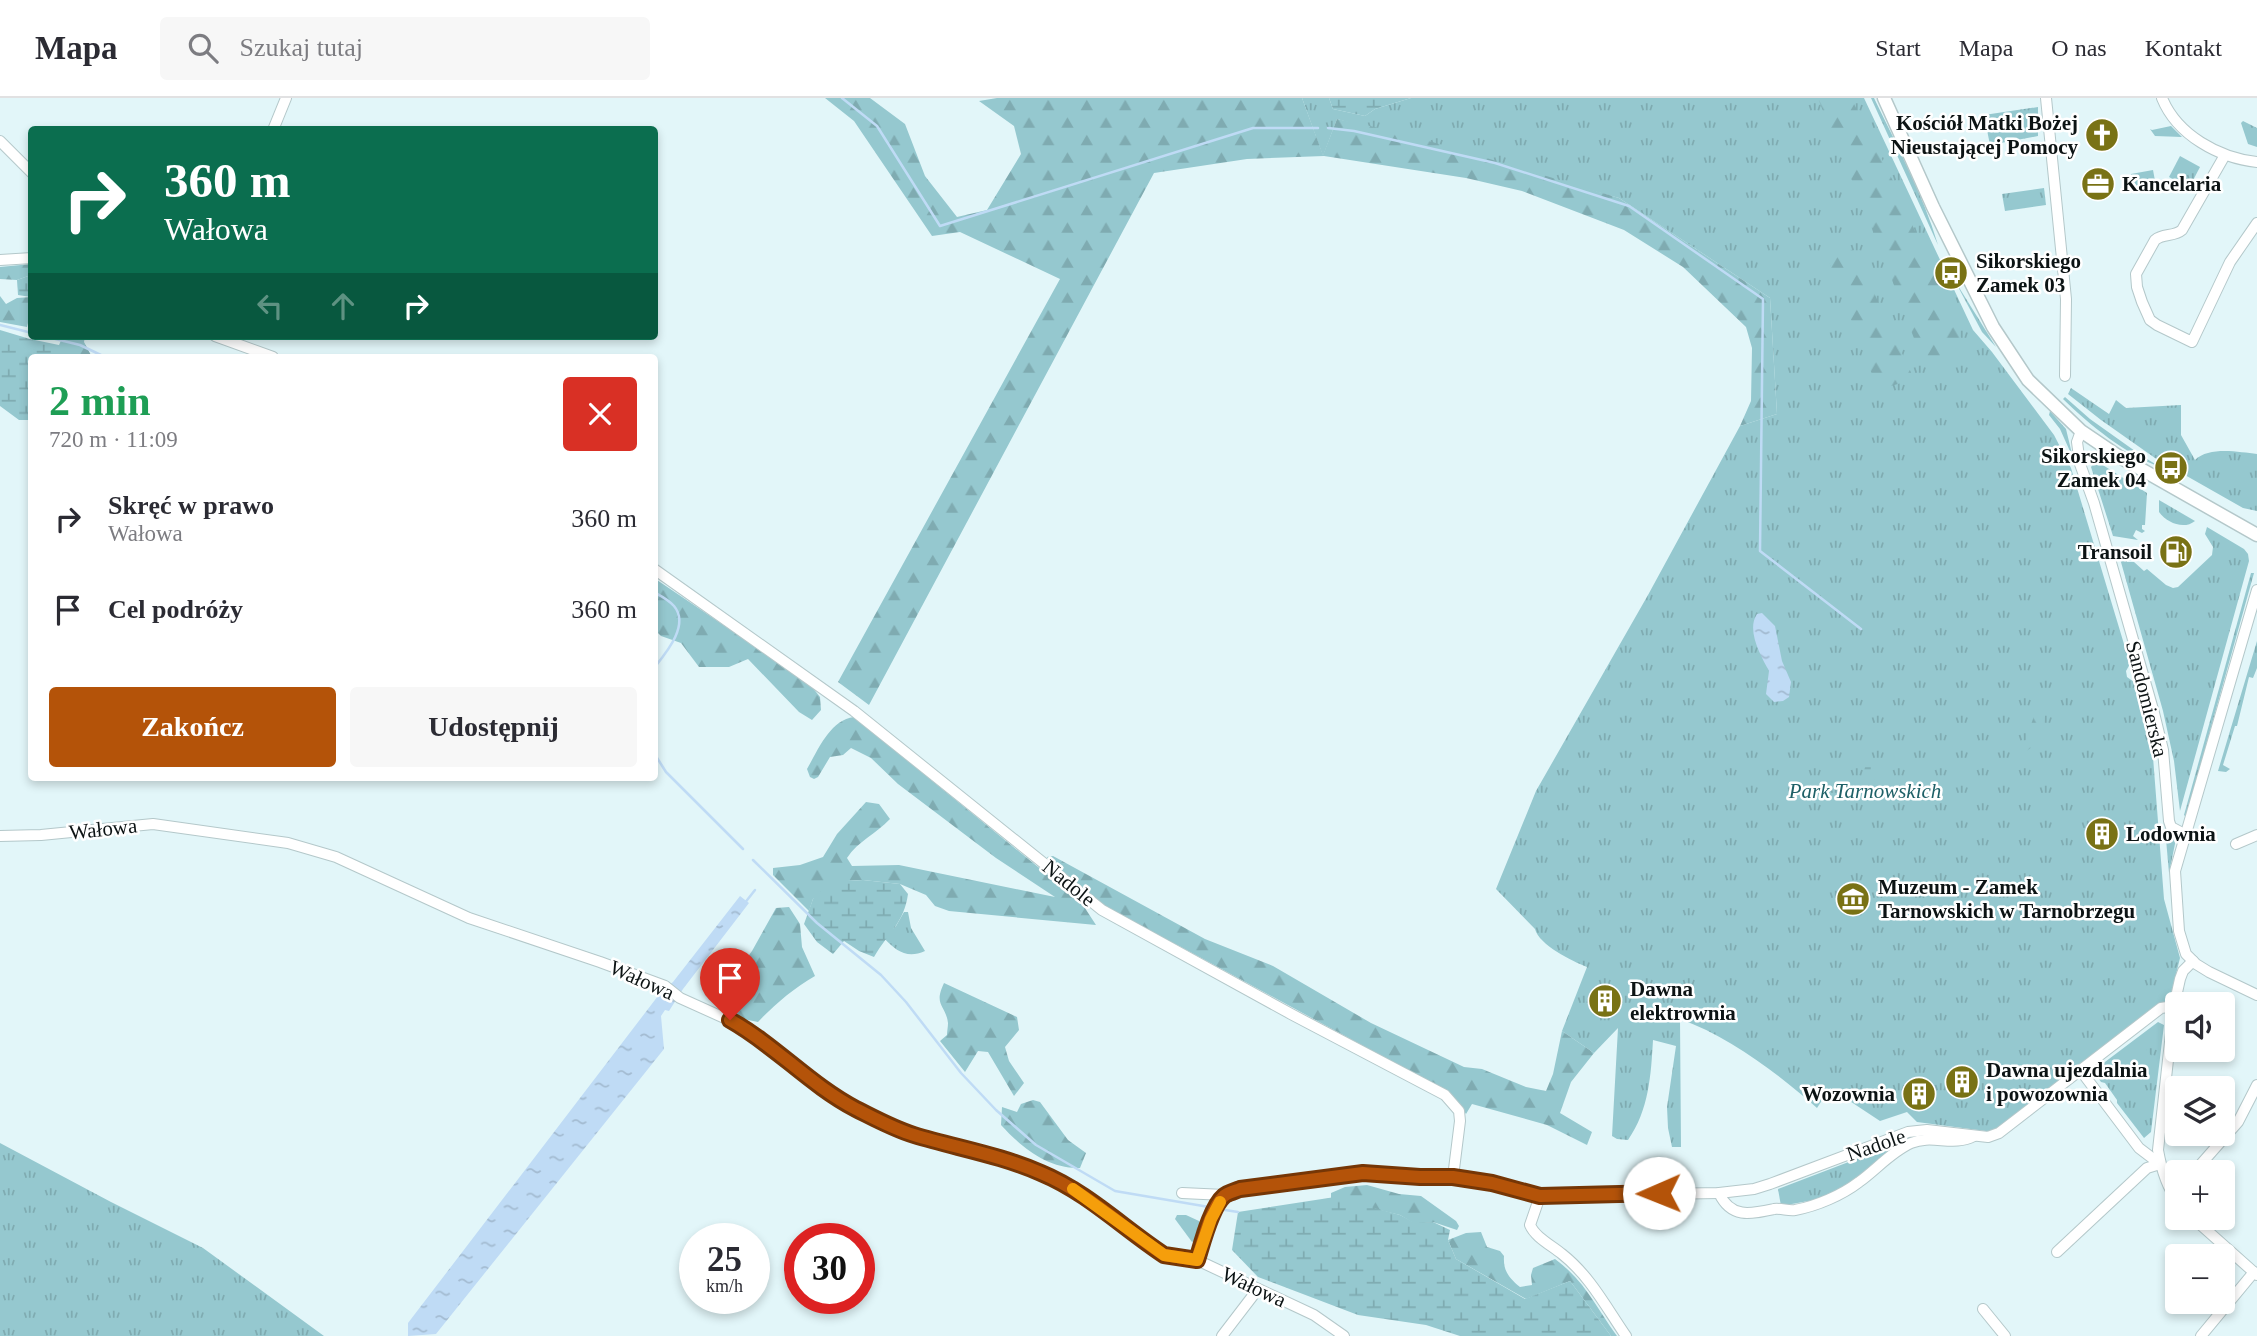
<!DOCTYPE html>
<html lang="pl">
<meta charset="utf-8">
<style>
body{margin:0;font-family:Georgia,serif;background:#f7f7f7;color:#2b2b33;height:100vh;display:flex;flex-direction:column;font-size:26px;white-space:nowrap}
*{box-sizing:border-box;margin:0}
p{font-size:23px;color:#7c7c81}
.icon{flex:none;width:38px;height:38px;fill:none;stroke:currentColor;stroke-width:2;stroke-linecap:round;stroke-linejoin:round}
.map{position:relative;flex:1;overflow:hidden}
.drawer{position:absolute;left:28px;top:256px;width:630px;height:427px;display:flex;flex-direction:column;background:#fff;border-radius:7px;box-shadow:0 4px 10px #0003}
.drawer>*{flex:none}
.hud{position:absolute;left:28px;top:28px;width:630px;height:214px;border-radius:7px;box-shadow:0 4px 10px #0003;background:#0b6e4f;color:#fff;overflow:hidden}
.controls{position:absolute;left:2165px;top:894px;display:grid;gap:14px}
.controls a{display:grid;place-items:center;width:70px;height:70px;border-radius:7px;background:#fff;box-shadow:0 4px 10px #0003;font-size:35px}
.speed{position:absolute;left:679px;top:1125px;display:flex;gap:14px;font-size:35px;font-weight:700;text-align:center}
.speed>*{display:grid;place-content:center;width:91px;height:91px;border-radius:50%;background:#fff;box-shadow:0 4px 10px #0003;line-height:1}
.speed small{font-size:18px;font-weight:400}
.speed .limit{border:10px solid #d22;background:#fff;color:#111}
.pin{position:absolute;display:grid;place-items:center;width:60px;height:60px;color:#fff;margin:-72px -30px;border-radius:50% 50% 50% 0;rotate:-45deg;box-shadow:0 0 7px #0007}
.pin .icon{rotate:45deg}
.me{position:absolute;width:77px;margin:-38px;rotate:269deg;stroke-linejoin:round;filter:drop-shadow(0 0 5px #0008)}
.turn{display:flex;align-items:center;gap:24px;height:147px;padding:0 21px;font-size:32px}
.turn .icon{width:91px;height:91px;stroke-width:2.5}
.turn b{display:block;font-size:49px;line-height:60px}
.lanes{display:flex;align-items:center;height:66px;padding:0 21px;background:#0003;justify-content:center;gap:35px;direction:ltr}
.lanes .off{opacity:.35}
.round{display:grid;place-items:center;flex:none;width:74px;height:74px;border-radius:7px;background:#f7f7f7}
.overview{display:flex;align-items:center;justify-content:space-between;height:119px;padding:0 21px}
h1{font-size:42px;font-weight:700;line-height:52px;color:#1e9e55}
.primary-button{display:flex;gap:14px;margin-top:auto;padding:14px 21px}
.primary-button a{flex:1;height:80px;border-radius:7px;background:#b45309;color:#fff;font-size:28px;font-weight:700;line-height:80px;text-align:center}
.primary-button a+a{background:#f7f7f7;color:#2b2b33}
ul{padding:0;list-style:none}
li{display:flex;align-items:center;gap:21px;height:91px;padding:0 21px}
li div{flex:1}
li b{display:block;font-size:26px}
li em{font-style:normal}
header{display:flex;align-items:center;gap:42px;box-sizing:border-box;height:98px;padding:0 35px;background:#fff;border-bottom:2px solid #e1e1e2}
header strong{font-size:33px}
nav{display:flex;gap:38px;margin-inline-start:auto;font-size:24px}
.search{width:490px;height:63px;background:#f7f7f7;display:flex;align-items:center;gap:18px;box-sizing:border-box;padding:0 24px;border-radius:7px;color:#7c7c81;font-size:26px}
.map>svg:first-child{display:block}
.grass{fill:url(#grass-tufts)}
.forest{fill:url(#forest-firs)}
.wetland{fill:url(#wetland-marsh)}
.garden{fill:#95c8cf}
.water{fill:url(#water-ripples)}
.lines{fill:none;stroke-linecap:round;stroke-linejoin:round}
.stream{stroke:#bfdbf5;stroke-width:2.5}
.minor-casing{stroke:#b4c8ca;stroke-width:12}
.tertiary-casing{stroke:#b4c8ca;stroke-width:15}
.minor{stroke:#fff;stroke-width:10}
.tertiary{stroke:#fff;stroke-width:12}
.route-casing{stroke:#753606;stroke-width:18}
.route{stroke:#b45309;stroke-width:12}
.slow{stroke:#f59e0b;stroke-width:12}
.labels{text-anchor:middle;stroke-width:5;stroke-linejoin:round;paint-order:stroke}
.poi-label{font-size:21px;font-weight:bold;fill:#0c1314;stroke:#fff;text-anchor:start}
.street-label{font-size:21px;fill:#0c1314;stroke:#fff}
.park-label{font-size:21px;font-style:italic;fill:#1e6067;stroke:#fff}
</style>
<header>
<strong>Mapa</strong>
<div class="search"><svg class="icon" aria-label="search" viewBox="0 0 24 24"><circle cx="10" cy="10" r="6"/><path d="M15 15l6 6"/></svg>Szukaj tutaj</div>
<nav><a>Start</a><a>Mapa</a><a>O nas</a><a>Kontakt</a></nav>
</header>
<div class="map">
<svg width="2257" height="1238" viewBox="0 0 2257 1238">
<defs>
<pattern id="grass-tufts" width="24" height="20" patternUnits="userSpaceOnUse" patternTransform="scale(1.75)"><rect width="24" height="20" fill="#95c8cf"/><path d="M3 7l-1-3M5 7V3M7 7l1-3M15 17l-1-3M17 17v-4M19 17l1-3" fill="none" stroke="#7fabb1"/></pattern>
<pattern id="forest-firs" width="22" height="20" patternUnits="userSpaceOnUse" patternTransform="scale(1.75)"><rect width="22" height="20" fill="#95c8cf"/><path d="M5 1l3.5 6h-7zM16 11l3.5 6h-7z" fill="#7fabb1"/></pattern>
<pattern id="wetland-marsh" width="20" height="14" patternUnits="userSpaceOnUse" patternTransform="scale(1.75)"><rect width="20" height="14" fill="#95c8cf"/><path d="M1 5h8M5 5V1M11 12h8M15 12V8" fill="none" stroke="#7fabb1"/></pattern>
<pattern id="water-ripples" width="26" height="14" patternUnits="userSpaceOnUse" patternTransform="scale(1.75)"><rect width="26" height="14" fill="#bfdbf5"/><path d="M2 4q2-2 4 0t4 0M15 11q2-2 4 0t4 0" fill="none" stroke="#a3bbd1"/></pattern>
</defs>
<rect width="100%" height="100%" fill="#e2f6f9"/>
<!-- grass -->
<g class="grass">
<path d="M1302,0H1329L1333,11L1365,18L1375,11L1411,0H1864L1973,232L1992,254L2054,337L2071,370L2130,566L2126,573L2127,579L2134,584L2153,659L2164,801L2180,860L2169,905L1993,1034L1917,1024L1907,1014L1880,1023L1830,990L1817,1010C1777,975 1730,939 1680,921L1681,1049H1672L1668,1030L1667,1009L1676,948L1653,942C1651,977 1649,1012 1628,1042L1617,1041L1612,1038L1618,930L1594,955L1562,933L1587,869C1572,863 1539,847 1535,831L1496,791L1536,693L1648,497L1740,328L1777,316L1770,200L1619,100L1337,21L1323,58Z"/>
<path d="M1871,0H1874C1897,48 1923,96 1938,147Z"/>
<polygon points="2038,9 2038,38 1990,47 1984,17"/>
<polygon points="2243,23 2257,30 2257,49 2248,46 2241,25"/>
<polygon points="2180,58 2200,69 2189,90 2169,79"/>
<polygon points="2044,90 2046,107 2005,113 2002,96"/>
<polygon points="1955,183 1996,249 1982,234"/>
<path d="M2071,290L2109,316L2116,302L2126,310L2181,307V337L2195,362C2209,348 2239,354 2257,356V413L2243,410L2155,360L2101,322L2068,296Z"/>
<path d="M2065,299L2090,321L2142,358L2162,370C2124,355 2092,329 2063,301Z"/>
<polygon points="2050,313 2066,331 2073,360 2060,331 2049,317"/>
<polygon points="2098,364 2147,395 2145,427 2142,427 2142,431 2145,433 2142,435 2136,432 2133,438 2138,442 2113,438 2091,369 2094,365"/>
<path d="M2159,402L2195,423C2184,432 2167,425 2159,414Z"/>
<polygon points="2207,429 2244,451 2248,456 2249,463 2180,713 2174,663 2163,613 2117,450 2133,452 2126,454 2127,464 2134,464 2144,473 2147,471 2166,487 2173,490 2178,489 2212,457 2213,449 2205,436"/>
<polygon points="2251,475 2254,475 2186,719 2184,717"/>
<polygon points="2257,543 2257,570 2253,580 2249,579 2237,628 2235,628 2223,667 2230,671 2226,674 2218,673"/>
<polygon points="2165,730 2176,741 2169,775"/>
<path d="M904,814H908L911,830L925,853C907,861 896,853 884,840L896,828Z"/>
<polygon points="2158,924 2164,927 2151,1034 2144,1040 2117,1005 2117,1002 2105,985 2101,984 2093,973"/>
<polygon points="1914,1039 1830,1099 1781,1108 1778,1091"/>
<polygon points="0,1045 111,1104 203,1150 324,1238 0,1238"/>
</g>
<!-- forest -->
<g class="forest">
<polygon points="825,0 870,0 905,26 925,78 957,119 987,112 1021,56 1014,28 979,3 997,0 1302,0 1323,57 1337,21 1393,33 1450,49 1619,100 1770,200 1777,316 1740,328 1751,303 1752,250 1746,229 1683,169 1624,132 1522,93 1466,80 1324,58 1247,61 1154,75 869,607 838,584 1060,181 960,134 932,138 854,23"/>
<polygon points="1818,0 1851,0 1896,89 1962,243 1961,252 1937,262 1921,259 1868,118 1836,47"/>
<polygon points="1845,146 1856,156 1914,281 1878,292 1827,159 1827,152 1834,147"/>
<polygon points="31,166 31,177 17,182 0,181 0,169"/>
<polygon points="0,198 6,206 17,200 31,199 31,222 28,225 27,229 0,224"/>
<polygon points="63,238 85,238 84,244 92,259 59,259 59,247"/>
<polygon points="654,480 809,585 820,599 821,612 812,622 799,614 748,561 729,569 699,569 681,545 661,538 655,532"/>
<path d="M2046,608C2044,629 2042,647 2021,656L2035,615Z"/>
<path d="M854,619L1081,804L1096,827L949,813L935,808L926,797L900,786L863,782L848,783L813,801L809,813L773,777V770L800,767L823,759L837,736L866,704L879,706L890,721C876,736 858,743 847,760L852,768L899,767L1055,799L996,760L898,686L871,660L851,650L843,657L830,659L818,679L814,681L810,679L807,671C818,652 830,622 854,619Z"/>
<polygon points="1053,758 1205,841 1273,868 1371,925 1464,969 1482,971 1526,989 1546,993 1553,976 1562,933 1594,955 1571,984 1560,1015 1592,1034 1587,1047 1547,1027 1472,1006 1466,1016 1451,996 1426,982 1181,849 1119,818 1104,808 1050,765 1047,759"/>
<path d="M789,809L800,826L802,849L815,878C793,891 775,906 758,924L743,921L724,909L733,879L752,853L776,810Z"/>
<path d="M944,885L1017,919L1019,932L1005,949L1009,963L1024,985L1014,998L988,954L978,953L965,974L940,943L947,937C947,933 948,929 948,925C946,907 933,908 944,885Z"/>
<path d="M1033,1002L1040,1004L1068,1042L1086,1055L1080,1070C1048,1071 1022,1050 1001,1027L1002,1009L1017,1014L1021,1006Z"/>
<polygon points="1367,1087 1399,1096 1421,1098 1456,1123 1459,1128 1457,1132 1433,1124 1415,1126 1400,1117 1331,1100 1331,1095 1345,1089"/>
<polygon points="1177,1117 1186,1117 1199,1123 1202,1130 1198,1141 1192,1144 1175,1121"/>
<path d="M1481,1134L1487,1149L1500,1153L1504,1158C1503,1173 1509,1180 1520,1189L1532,1187L1531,1177L1533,1170L1555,1161C1586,1184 1595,1208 1617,1238H1611L1570,1183L1526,1201L1456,1161L1448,1142L1466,1135Z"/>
</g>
<!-- wetland -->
<g class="wetland">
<polygon points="1329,0 1411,0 1375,11 1365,18 1333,11"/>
<polygon points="31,177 31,199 18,197 17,182"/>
<polygon points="0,232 30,241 59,247 59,259 32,259 31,322 19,322 0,308"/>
<polygon points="1867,663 1881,668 1868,693 1859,689"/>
<path d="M863,782L900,786L908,796C904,825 888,835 874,859L859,853L844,843L833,856L817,844L804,826L813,801L831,784Z"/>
<polygon points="1335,1099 1400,1117 1415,1125 1433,1124 1450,1132 1448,1142 1456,1161 1525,1201 1570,1183 1611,1238 1460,1238 1426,1227 1358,1217 1258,1179 1232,1152 1238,1114"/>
</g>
<!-- garden -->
<g class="garden">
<polygon points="2171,28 2182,39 2155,38 2150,31 2152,32"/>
<polygon points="2153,72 2156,88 2133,92 2131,76"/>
<polygon points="2139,942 2153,960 2134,975 2120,957"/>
</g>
<!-- water -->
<g class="water">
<path d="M1762,515L1775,528L1782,563L1791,584L1789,599L1783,603L1774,604L1766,596L1769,573C1761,558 1746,532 1757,516Z"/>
<polygon points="740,798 749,805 683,891 669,913 665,912 661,918 664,951 436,1236 408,1238 408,1225 661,894 673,884"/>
</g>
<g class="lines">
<!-- stream -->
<g class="stream">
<polyline points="842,0 877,28 940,128 1253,30 1318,30"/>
<polyline points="1328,30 1354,33 1495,65 1629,108 1763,201 1760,453 1861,531"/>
<polyline points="0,227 32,235"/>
<polyline points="43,238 80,247 105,259"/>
<path d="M654,494C661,498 669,502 674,508C690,527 666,555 654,570"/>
<polyline points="654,655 666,674 743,751"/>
<polyline points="753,762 817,825 881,877 906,904 961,975 996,1012 1036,1047 1115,1093 1209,1109"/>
<polyline points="744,806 755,792"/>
<polyline points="1225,1112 1238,1114"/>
</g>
<!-- minor casing -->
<g class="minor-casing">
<g id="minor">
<polyline points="2046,0 2066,201 2065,278"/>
<path d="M2162,0C2177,37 2219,60 2257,64"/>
<polyline points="273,32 286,0"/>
<polyline points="0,43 32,75"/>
<path d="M2225,57L2182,132C2174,139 2163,135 2155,142L2136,176L2137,189L2142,204L2150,222L2157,227L2192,244L2230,164L2257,125"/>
<polyline points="0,162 32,160"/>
<polyline points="215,238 273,259"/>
<polyline points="2081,333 2077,344 2080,366 2094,405 2154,615 2163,652 2169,723 2171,729 2186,737"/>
<polyline points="654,471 854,613 1102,812 1291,916 1445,997 1459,1013 1460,1023 1453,1079"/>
<polyline points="2257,492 2175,773 2179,833 2186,856 2196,866 2209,874 2257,897"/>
<polyline points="0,738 41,737 153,726 288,745 336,759 469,820 600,864 665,888 680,900 740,927 818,986 853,1009 912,1036 996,1058 1044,1076 1082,1096 1164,1157 1197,1162 1314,1217 1344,1238"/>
<polyline points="2236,746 2257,737"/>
<polyline points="2081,973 2139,1050 2160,1066"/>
<polyline points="2194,1074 2238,1024 2257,987"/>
<polyline points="1182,1095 1225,1097"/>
<path d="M1719,1095C1731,1121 1751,1116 1774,1111C1781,1110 1788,1113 1795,1112C1817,1108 1842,1097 1859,1084C1877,1071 1891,1054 1911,1045C1932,1036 1953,1049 1974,1038"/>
<path d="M1540,1098L1530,1127C1535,1139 1551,1147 1562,1156C1590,1178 1606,1209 1626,1238"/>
<path d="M2177,1102C2166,1088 2161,1069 2158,1052L2174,908L2180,881L2183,873L2193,863"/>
<polyline points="2193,1120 2257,1177"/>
<polyline points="2057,1154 2147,1070 2160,1066"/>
<path d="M1197,1162C1202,1147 1213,1108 1224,1098C1227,1095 1235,1093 1240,1091L1363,1075L1420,1079H1453L1492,1085L1540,1098L1719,1095L1754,1091L1770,1086L1908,1034L1927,1032L1988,1039L1999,1035L2161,910L2174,908"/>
<polyline points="1983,1211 2005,1238"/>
<polyline points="1222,1238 1258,1191"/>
<polyline points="2201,1238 2254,1174"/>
</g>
</g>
<!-- tertiary casing -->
<g class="tertiary-casing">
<polyline id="tertiary" points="1884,0 1933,109 1993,229 2028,282 2081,333 2118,358 2257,437"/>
</g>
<!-- minor -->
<use href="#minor" class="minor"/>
<!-- tertiary -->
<use href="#tertiary" class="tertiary"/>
</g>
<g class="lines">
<!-- route casing -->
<g class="route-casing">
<path id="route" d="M730,922C775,947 810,987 856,1011C874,1020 894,1031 914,1037C957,1050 1000,1057 1041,1075C1087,1094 1123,1130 1164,1157L1197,1162C1202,1146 1211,1109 1224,1098C1227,1095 1235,1093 1240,1091L1363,1075L1420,1079H1453L1492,1085L1540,1098L1659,1095"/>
</g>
<!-- route -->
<use href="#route" class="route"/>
<!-- slow -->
<polyline class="slow" points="1073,1091 1164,1157 1197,1162 1211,1121 1220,1104"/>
</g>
<!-- icons -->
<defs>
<g id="church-disc" transform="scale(1.75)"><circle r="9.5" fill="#797215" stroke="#fff"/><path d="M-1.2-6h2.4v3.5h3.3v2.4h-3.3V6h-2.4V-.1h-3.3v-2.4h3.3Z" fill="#fff"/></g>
<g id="office-disc" transform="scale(1.75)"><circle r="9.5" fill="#797215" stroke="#fff"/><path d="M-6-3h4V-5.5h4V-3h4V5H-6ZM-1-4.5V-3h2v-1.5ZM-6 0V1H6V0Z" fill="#fff"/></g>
<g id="bus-disc" transform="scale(1.75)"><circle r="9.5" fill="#797215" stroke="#fff"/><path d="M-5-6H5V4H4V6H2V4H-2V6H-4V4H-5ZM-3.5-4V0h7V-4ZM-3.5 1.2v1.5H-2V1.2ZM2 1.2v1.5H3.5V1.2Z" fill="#fff"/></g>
<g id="fuel-disc" transform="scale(1.75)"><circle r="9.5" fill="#797215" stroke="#fff"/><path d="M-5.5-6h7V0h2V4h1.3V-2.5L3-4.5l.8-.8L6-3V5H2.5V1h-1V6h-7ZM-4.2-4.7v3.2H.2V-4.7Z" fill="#fff"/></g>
<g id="building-disc" transform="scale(1.75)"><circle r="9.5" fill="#797215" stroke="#fff"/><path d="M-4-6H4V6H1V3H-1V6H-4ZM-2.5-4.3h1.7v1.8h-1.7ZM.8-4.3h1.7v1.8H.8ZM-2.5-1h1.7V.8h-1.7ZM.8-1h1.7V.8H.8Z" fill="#fff"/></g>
<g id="museum-disc" transform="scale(1.75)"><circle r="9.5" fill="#797215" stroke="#fff"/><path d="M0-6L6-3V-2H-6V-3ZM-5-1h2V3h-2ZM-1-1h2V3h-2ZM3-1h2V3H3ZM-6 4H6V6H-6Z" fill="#fff"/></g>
</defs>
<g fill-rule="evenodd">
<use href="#church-disc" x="2102" y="37"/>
<use href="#office-disc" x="2098" y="86"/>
<use href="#bus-disc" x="1951" y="175"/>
<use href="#bus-disc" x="2171" y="370"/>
<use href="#fuel-disc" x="2176" y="454"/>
<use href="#building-disc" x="2102" y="736"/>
<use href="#museum-disc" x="1853" y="801"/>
<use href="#building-disc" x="1605" y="903"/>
<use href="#building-disc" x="1962" y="984"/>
<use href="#building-disc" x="1919" y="996"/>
</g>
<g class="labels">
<!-- poi labels -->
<g class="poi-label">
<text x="2078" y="32" text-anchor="end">Kościół Matki Bożej<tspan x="2078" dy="24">Nieustającej Pomocy</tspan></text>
<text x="2122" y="93">Kancelaria</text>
<text x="1976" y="170">Sikorskiego<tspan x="1976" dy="24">Zamek 03</tspan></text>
<text x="2146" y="365" text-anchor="end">Sikorskiego<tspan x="2146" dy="24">Zamek 04</tspan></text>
<text x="2152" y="461" text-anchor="end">Transoil</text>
<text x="2126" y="743">Lodownia</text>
<text x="1878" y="796">Muzeum - Zamek<tspan x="1878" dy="24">Tarnowskich w Tarnobrzegu</tspan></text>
<text x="1630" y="898">Dawna<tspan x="1630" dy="24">elektrownia</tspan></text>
<text x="1986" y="979">Dawna ujezdalnia<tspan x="1986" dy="24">i powozownia</tspan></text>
<text x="1895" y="1003" text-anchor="end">Wozownia</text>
</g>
<!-- street labels -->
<g class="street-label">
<text transform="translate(2147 601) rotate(76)" y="7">Sandomierska</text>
<text transform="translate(103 731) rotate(-6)" y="7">Wałowa</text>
<text transform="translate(1069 785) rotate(39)" y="7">Nadole</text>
<text transform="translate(642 882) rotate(24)" y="7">Wałowa</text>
<text transform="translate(1876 1047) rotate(-19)" y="7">Nadole</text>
<text transform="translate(1254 1189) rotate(25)" y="7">Wałowa</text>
</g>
<!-- park labels -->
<g class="park-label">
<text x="1865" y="700">Park Tarnowskich</text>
</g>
</g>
</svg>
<div class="controls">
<a><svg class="icon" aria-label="sound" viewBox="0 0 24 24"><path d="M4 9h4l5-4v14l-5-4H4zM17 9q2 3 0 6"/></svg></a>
<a><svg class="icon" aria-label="layers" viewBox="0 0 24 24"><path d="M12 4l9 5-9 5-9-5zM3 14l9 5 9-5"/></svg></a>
<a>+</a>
<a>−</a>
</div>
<div class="speed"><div>25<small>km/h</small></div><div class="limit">30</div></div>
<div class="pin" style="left:730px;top:922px;background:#d93025"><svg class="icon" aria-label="arrive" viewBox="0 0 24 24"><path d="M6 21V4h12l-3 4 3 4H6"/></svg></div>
<svg class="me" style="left:1659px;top:1095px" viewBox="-20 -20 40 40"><circle r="19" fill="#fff"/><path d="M0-13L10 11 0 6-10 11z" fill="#b45309"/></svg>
<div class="hud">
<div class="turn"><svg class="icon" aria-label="right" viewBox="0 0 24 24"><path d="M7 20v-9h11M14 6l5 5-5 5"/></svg><div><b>360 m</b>Wałowa</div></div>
<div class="lanes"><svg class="icon off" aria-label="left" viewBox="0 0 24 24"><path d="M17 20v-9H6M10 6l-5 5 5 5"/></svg><svg class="icon off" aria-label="ahead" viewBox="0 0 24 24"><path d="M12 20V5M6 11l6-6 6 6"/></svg><svg class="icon" aria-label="right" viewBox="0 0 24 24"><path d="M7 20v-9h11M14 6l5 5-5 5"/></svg></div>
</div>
<section class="drawer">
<div class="overview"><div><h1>2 min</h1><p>720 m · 11:09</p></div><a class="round" style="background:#d93025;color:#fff"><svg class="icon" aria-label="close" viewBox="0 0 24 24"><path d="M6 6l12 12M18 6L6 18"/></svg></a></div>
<ul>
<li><svg class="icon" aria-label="right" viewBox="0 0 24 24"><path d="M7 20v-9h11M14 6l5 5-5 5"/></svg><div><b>Skręć w prawo</b><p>Wałowa</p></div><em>360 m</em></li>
<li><svg class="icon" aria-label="arrive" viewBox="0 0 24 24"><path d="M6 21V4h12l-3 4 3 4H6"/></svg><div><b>Cel podróży</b></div><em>360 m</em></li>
</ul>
<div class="primary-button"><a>Zakończ</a><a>Udostępnij</a></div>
</section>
</div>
